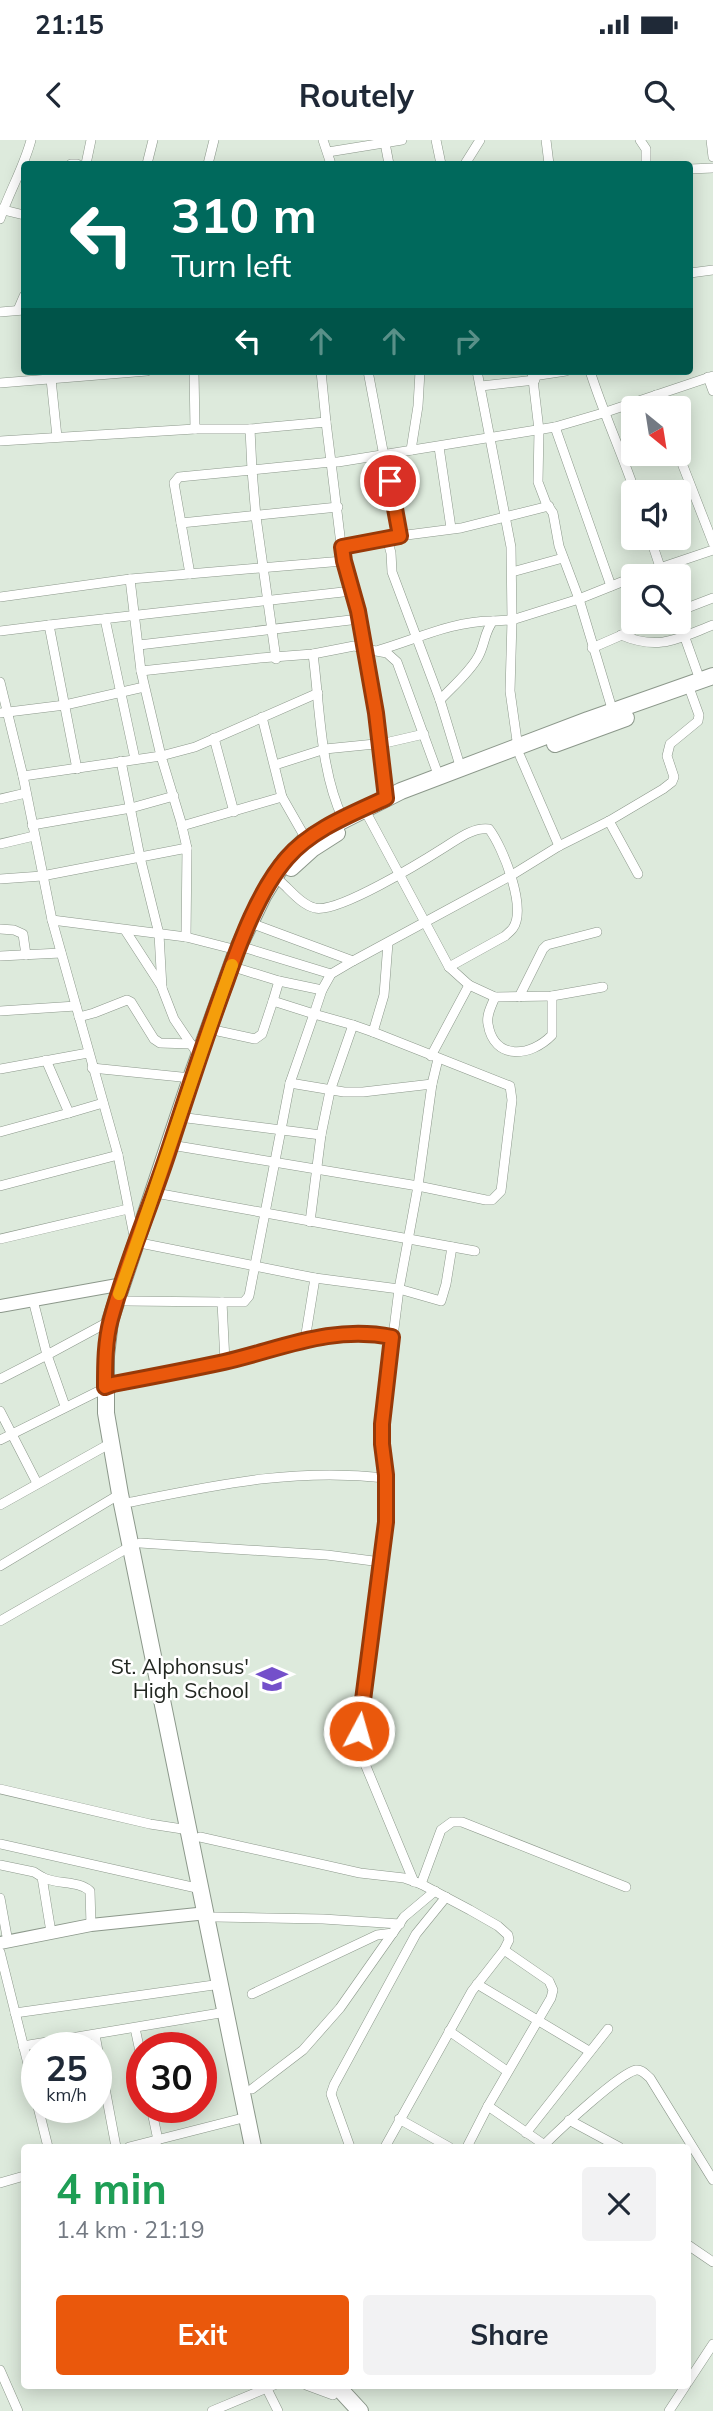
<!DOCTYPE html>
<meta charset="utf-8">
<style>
body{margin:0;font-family:Mulish,sans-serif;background:#f2f2f3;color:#1f2937;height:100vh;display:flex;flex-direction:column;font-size:26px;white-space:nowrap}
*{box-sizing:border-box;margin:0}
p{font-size:23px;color:#747a83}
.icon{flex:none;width:38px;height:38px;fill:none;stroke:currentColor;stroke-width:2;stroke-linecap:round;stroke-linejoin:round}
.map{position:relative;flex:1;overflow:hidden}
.sheet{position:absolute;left:21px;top:2004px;width:670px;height:245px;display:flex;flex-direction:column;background:#fff;border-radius:7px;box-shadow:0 4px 18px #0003}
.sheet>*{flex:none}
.guide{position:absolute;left:21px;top:21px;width:672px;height:214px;border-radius:7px;box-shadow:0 4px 18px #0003;background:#00695c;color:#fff;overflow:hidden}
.needle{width:46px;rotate:150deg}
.fabs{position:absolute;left:621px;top:256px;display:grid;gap:14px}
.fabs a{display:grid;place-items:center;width:70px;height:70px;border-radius:7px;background:#fff;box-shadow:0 4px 18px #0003;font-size:35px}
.speed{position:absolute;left:21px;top:1892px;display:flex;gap:14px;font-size:35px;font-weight:700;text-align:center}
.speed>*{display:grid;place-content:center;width:91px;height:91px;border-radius:50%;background:#fff;box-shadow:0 4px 18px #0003;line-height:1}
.speed small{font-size:18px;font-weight:400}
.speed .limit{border:10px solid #d22;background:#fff;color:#111}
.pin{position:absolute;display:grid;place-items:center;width:60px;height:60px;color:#fff;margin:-30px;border:4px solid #fff;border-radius:50%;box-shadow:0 2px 7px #0007}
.me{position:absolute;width:77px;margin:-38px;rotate:6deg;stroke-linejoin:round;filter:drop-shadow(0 0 5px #0008)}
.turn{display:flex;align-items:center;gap:24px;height:147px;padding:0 35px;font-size:32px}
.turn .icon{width:91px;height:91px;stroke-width:2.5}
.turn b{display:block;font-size:49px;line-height:60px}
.lanes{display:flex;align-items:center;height:66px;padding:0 35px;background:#0003;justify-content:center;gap:35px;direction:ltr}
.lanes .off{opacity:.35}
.round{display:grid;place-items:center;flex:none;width:74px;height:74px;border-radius:7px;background:#f2f2f3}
.overview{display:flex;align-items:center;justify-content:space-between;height:119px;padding:0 35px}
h1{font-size:42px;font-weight:700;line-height:52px;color:#1e9e55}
.cta{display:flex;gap:14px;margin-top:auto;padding:14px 35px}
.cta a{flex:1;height:80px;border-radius:7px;background:#ea580c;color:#fff;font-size:28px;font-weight:700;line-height:80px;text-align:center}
.cta a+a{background:#f2f2f3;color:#1f2937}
.status{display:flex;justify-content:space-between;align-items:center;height:49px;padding:0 35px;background:#fff;direction:ltr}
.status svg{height:19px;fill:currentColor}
header{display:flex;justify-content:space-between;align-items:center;height:91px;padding:0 35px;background:#fff;font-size:32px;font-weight:700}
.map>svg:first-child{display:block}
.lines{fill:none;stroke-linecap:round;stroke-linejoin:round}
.street-casing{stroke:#8c988b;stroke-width:10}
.secondary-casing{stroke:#8c988b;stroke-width:14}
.highway-casing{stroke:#8c988b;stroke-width:18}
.street{stroke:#fff;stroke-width:9}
.secondary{stroke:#fff;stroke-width:12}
.highway{stroke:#fff;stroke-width:16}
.route-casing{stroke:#983908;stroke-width:18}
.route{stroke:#ea580c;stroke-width:12}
.slow{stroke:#f59e0b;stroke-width:12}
.labels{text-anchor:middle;stroke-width:5;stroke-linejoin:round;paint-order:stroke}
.poi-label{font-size:21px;fill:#222721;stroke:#fff;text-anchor:end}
</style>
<div class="status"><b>21:15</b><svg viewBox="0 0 49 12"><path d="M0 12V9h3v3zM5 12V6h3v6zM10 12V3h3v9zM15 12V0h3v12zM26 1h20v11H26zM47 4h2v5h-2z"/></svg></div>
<header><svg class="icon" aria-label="back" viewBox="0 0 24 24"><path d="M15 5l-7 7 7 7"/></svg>Routely<svg class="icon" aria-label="search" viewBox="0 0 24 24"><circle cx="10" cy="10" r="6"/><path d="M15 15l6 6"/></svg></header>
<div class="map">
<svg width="713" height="2271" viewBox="0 0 713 2271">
<rect width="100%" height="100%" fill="#ddeadc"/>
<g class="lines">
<!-- street casing -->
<g class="street-casing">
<g id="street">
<polyline points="323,0 331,24"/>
<polyline points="436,0 441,24"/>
<polyline points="546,0 549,24"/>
<polyline points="640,0 646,9 646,24"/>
<polyline points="711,0 713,17"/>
<polyline points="385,3 389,24"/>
<polyline points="328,12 402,0"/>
<polyline points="71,24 77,24"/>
<polyline points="86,24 91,0"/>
<polyline points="147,24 153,0"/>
<polyline points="208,24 214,0"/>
<polyline points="465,24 480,0"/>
<polyline points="690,29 713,28"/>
<polyline points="0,69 24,75"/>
<path d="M0,79C9,52 24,27 31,0"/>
<polyline points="690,133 713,130"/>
<polyline points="18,170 24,156"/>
<polyline points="0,172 24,170"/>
<polyline points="194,231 195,289"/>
<polyline points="321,231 326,282"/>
<polyline points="368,231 399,396 461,388 549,366"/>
<polyline points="477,231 511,407 512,480 579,459 634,437"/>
<polyline points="532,231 539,290 538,342 546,363 553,373 559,406 579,459 613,572"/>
<path d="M590,231C603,272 621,311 635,352"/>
<polyline points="533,236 566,231"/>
<polyline points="708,237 713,251"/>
<polyline points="51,239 57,297"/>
<polyline points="0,243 147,231"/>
<polyline points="481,246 535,240"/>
<polyline points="656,255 661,268"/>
<polyline points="555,287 611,446"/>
<polyline points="250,289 326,282 331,322 338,322 555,287 603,273 713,236"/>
<polyline points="0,301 195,289 250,289 252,330 179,337 174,343 190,434"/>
<polyline points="439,307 451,388"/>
<polyline points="411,310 418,266 420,231"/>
<polyline points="678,313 713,403"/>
<polyline points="181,383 338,367"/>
<polyline points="650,397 663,436"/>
<polyline points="387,398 391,413 392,432 440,560"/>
<polyline points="342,407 392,397"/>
<polyline points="512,432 563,418"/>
<polyline points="636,436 713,410"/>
<polyline points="0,457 130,439 343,421"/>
<polyline points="679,471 713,458"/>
<polyline points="105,479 135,619"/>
<polyline points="679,481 700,540"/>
<polyline points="49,485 352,451"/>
<polyline points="0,491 49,485 77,629"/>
<path d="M621,495C659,511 677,499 713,485"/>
<polyline points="139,505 359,479"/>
<polyline points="592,508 654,481"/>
<path d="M379,510C417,499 452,481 493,481"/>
<path d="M313,514C320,567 320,631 343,679"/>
<polyline points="276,519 256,377 252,330 331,322 343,421 358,471 365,509 387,513 397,522 439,637"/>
<polyline points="141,531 260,518 313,514 354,506 365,509 376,573 386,658"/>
<polyline points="0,542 23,636 52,780 118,1015 135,1101"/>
<polyline points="0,573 65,565 144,547"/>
<polyline points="262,577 282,657 306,699"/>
<polyline points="214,598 234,672"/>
<polyline points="520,616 559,706"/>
<polyline points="121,621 140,717 159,794 162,848 174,879 199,916"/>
<polyline points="275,625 325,609 385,603 424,594"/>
<path d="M461,629L440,560C452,547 469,533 478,517C485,505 484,492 493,481L512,480L510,551L518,608"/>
<polyline points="23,636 161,616 141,531 130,439"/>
<polyline points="0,659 26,653"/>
<polyline points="368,676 449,827 469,845 495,857 552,856 603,847"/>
<polyline points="609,681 638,734"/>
<polyline points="32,685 131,668 174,656"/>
<polyline points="182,686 282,657"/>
<polyline points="0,704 34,696"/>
<polyline points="187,708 181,682 161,616 195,607 318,553"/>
<polyline points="0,739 42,736 187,708 186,797"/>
<path d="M281,742C291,751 302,765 315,768C337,774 423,721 445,707C458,699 473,687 489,689C503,707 527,768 513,788C512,790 507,794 505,796L449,827"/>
<polyline points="52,780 186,797 237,810"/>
<polyline points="256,785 353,821"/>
<polyline points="0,789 14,790 23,794 26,815"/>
<polyline points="125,790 162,847"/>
<polyline points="246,808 331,834"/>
<polyline points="0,816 61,813"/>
<polyline points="240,829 279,841 322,850 331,834 353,821 512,735 559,706 609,681 663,649 672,642 674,637 667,616 670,604 698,581 699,575 691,553"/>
<path d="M495,857C492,865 486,875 488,884C494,921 531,917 552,895V856"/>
<polyline points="519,857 543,809 547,805 597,792"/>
<polyline points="273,861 279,841"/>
<polyline points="0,871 76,866"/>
<polyline points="79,877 94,873 127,860 131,862 154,899 160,903 191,904"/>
<polyline points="353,885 373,892 384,855 388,803"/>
<polyline points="218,891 255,899 262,894 273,861 314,874 322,850"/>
<polyline points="431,916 469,845"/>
<polyline points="46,920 69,973 103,963"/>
<polyline points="92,928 191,938"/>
<polyline points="0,929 88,913"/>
<polyline points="290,943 314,874 353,885 330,951 321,995 310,1082"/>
<polyline points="432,944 438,919"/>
<polyline points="187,978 321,995"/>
<polyline points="0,992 69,973"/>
<polyline points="177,1006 418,1046 486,1060 492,1060 501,1051 512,960 510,946 373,892"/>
<polyline points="0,1046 118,1015"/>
<polyline points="161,1054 475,1111"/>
<polyline points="0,1099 128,1069"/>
<polyline points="33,1160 47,1215 110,1181"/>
<polyline points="126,1161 222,1162 225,1222"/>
<polyline points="222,1162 244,1162 249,1156 290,943 344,952 363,952 432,944 418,1046 399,1149 441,1161 446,1144 452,1107"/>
<polyline points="305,1200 366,1192 392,1197"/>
<polyline points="0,1239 47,1215 65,1266"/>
<polyline points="0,1271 37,1343"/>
<polyline points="0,1300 113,1244 225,1222 305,1200 315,1138"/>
<path d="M131,1362C221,1344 294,1328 386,1338"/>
<polyline points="0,1365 111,1303"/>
<polyline points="140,1403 327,1415 381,1422 386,1359 382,1284 399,1149 315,1138 145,1104"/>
<path d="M381,1422C377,1453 373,1484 368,1515C363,1551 356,1588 365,1624L414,1742"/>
<polyline points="0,1426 120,1354"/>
<polyline points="0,1481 131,1406"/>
<polyline points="0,1649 150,1684 189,1690"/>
<polyline points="200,1697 360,1733 404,1738 421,1744 470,1770 498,1786 508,1795 509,1800 504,1810 472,1851 385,2007"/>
<polyline points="0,1704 201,1749"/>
<polyline points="0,1725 34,1732 42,1737 51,1792"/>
<path d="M42,1737C56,1745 78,1740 90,1751L91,1785"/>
<polyline points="421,1744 441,1690 452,1682 462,1682 626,1747"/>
<polyline points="0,1758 8,1802"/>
<polyline points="215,1777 323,1779 400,1784"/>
<polyline points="0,1812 37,1960"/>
<polyline points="477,1844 589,1911"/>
<polyline points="252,1854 377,1795 393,1793"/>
<polyline points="15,1873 221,1844"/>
<polyline points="135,1888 142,1921"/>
<polyline points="449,1891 507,1931"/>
<polyline points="95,1895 116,2007"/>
<polyline points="23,1906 226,1872"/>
<polyline points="252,1949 303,1910 340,1868 404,1777 435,1751"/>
<polyline points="488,1966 551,1858 553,1850 549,1841 504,1810"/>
<polyline points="38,1967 48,2007"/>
<polyline points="151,1967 158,2000"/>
<polyline points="399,1979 449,2007"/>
<polyline points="569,1980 619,2007"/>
<polyline points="526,1993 608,1889"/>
<path d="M544,2005C558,1991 620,1933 636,1930C642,1929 646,1935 650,1938L713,2040"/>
<polyline points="129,2007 247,1977"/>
<polyline points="350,2007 331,1954 334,1945 416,1794 446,1757"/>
<polyline points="467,2007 488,1966 546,2006"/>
<polyline points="0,2043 24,2036"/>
<polyline points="688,2105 713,2122"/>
<polyline points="0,2230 18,2271"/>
<polyline points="688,2242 713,2204"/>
<polyline points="306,2245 333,2255"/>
<polyline points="266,2247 278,2271"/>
<polyline points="212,2271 274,2245"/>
<polyline points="669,2271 686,2245"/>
</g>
</g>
<!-- secondary casing -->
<g class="secondary-casing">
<g id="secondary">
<polyline points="0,1166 123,1144"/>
<polyline points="0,1803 91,1785 207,1773"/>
</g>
</g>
<!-- highway casing -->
<g class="highway-casing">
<g id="highway">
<polyline points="555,604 626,578"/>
<polyline points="291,728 312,709 337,693"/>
<polyline points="253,2007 120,1354 106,1273 106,1216 110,1181 191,938 237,810 263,756 285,720 306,699 401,651 588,580 713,536"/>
<polyline points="336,2245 360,2271"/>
</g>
</g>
<!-- street -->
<use href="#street" class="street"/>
<!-- secondary -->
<use href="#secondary" class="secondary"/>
<!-- highway -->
<use href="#highway" class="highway"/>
</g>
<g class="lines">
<!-- route casing -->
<g class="route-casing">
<path id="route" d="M359,1591L386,1382V1335L382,1304V1284L392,1197C331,1185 281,1209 224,1222C187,1230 150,1237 113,1244L105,1247C105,1225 105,1201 111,1179C126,1123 150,1068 168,1013C187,955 205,898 226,842C240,802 259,750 287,718C312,689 352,674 386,658L376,573L358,471L344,421L342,407L400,396L390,341"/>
</g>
<!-- route -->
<use href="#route" class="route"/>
<!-- slow -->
<path class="slow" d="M119,1154C158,1044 193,934 232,825"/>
</g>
<!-- icons -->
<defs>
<g id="school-bare" transform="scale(2.415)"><path d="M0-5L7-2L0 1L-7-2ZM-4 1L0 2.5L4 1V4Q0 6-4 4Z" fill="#7450ca" stroke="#fff" stroke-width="2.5" paint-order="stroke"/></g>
</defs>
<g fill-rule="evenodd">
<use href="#school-bare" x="272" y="1539"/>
</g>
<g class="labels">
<!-- poi labels -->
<g class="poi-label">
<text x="249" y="1534">St. Alphonsus'<tspan x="249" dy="24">High School</tspan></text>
</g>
</g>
</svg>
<div class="fabs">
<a><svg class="needle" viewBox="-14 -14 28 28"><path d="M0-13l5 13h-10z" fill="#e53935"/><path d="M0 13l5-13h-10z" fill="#747a83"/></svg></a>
<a><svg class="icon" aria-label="sound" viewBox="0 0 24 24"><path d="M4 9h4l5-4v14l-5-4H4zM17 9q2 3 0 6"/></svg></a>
<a><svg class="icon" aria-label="search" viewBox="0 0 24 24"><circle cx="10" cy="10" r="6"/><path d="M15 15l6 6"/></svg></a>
</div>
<div class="speed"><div>25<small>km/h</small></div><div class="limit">30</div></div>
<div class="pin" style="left:390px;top:341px;background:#d93025"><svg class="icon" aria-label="arrive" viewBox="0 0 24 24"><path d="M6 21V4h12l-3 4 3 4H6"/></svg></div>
<svg class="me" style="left:359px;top:1591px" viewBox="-20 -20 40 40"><circle r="17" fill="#ea580c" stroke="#fff" stroke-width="3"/><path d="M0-11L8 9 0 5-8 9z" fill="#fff"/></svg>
<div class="guide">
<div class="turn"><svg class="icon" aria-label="left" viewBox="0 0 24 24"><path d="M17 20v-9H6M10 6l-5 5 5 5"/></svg><div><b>310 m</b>Turn left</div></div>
<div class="lanes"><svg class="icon" aria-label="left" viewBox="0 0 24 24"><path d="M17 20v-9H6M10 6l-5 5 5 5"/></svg><svg class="icon off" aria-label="ahead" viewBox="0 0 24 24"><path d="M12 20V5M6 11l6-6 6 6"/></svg><svg class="icon off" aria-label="ahead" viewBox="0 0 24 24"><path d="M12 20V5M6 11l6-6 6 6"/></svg><svg class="icon off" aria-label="right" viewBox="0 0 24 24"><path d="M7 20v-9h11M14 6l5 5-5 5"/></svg></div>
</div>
<section class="sheet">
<div class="overview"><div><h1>4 min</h1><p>1.4 km · 21:19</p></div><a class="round"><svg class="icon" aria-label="close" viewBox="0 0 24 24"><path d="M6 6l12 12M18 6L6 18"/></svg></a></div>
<div class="cta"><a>Exit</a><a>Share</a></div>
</section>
</div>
